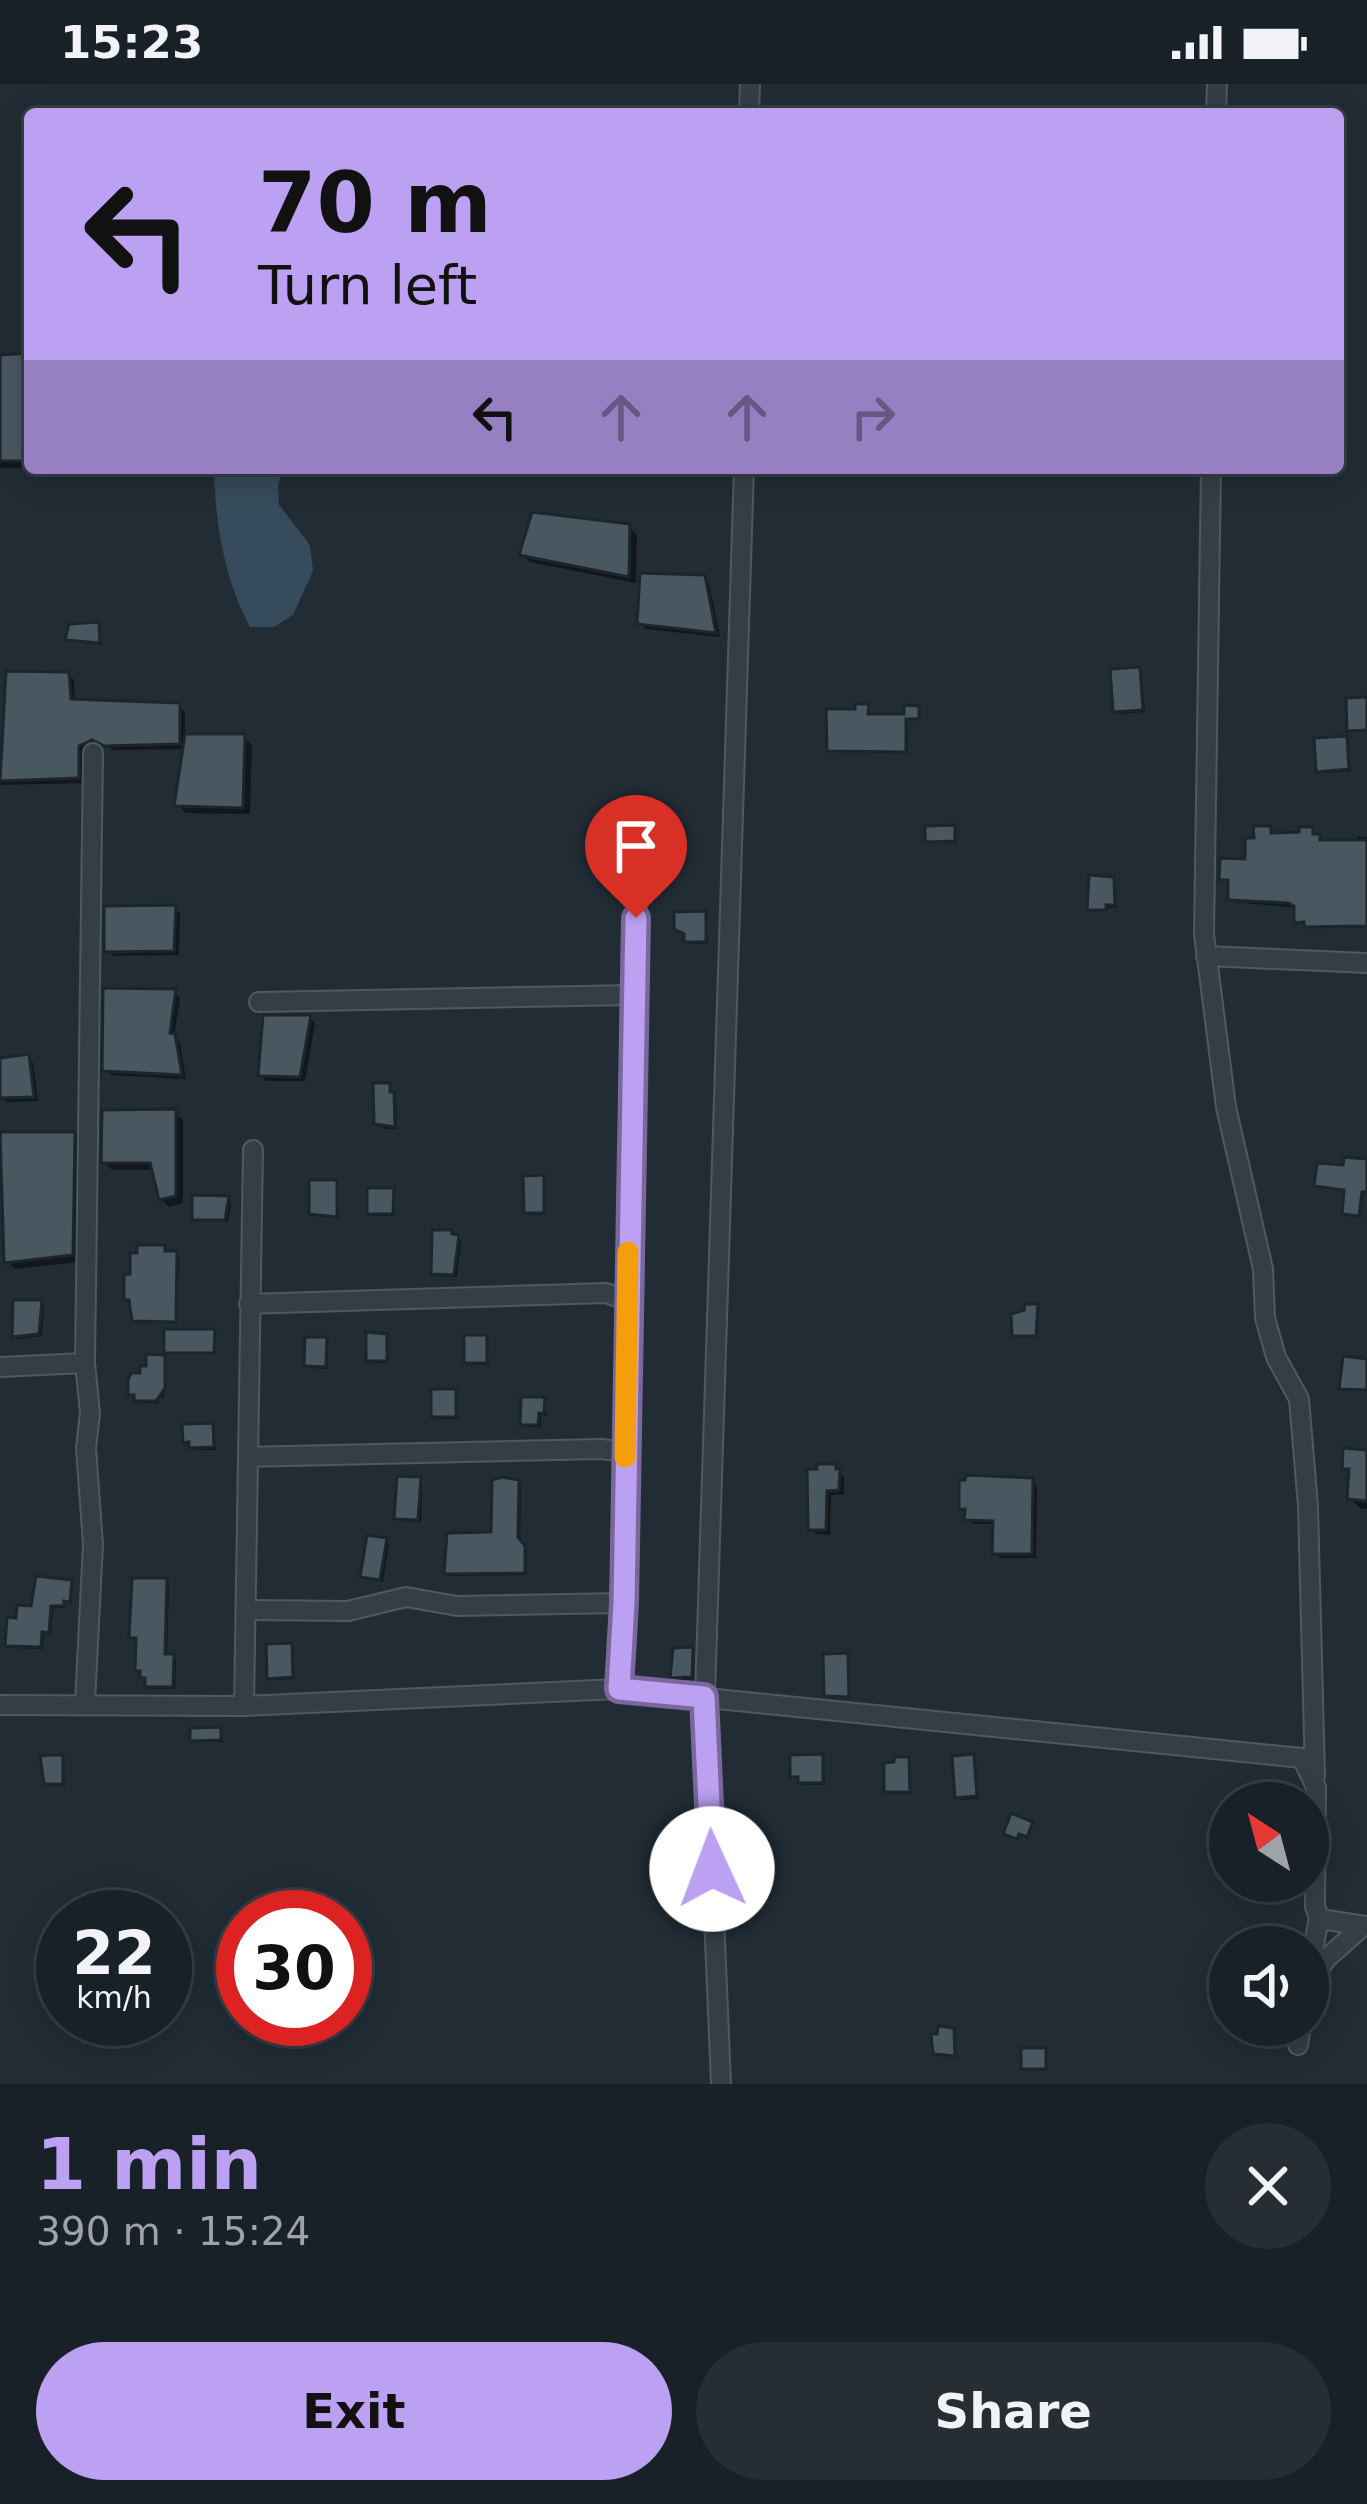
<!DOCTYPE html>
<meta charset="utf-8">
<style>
body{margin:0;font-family:"DejaVu Sans",sans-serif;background:#262e34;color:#f1f3f6;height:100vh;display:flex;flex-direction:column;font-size:45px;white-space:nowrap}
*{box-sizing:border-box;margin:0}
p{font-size:39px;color:#9fa3a8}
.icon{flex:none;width:66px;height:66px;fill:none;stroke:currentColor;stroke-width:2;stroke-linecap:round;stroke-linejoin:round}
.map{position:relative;height:2000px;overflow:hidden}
.panel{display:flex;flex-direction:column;background:#192128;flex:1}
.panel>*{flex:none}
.top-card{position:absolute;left:24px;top:24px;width:1320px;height:366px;border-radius:12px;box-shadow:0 6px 30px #0003,0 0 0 3px #373e45;background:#bca0f2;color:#111;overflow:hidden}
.needle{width:78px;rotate:324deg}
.fabs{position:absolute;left:1209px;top:1698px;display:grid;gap:24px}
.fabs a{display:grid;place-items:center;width:120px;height:120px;border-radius:50%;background:#192128;box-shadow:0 6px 30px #0003,0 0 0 3px #373e45;font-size:60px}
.speed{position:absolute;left:36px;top:1806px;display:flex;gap:24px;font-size:60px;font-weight:700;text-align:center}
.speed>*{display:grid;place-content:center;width:156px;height:156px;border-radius:50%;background:#192128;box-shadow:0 6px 30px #0003,0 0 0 3px #373e45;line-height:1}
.speed small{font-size:30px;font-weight:400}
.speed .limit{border:18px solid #d22;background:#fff;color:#111}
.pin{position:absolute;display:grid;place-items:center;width:102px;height:102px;color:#fff;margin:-123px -51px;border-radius:50% 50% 50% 0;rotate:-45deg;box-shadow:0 0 12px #0007}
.pin .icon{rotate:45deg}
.me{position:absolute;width:132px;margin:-66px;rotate:358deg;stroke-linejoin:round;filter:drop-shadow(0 0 9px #0008)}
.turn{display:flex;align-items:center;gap:42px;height:252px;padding:0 36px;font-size:54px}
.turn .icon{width:156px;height:156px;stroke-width:2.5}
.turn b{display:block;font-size:84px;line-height:102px}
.lanes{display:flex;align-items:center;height:114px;padding:0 36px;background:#0003;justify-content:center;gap:60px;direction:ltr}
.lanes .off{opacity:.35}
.round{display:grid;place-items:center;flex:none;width:126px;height:126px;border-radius:63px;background:#262e34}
.head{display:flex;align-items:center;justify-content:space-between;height:204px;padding:0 36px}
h1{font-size:72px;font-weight:700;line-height:90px;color:#bca0f2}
.cta{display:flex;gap:24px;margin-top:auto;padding:24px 36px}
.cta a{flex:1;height:138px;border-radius:72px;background:#bca0f2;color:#111;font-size:48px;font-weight:700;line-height:138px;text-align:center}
.cta a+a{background:#262e34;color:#f1f3f6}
.status{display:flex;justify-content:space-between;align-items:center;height:84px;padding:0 60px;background:#192128;direction:ltr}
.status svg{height:33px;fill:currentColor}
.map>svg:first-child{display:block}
.water{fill:#364b5b}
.shadow{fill:#0007}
.building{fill:#495760;stroke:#1c252c;stroke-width:3}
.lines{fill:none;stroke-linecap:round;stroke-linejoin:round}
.minor-casing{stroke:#4f5960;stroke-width:22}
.minor{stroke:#343e46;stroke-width:18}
.route-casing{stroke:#7a689d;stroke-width:30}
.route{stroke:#bca0f2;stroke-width:21}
.slow{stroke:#f59e0b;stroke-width:21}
</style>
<div class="status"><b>15:23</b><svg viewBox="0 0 49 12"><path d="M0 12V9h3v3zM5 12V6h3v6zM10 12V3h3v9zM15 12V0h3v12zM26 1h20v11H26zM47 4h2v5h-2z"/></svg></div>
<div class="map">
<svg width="1367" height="2000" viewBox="0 0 1367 2000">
<rect width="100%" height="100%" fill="#212c35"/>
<!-- water -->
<path class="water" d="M214,384H284L278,401L279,421L310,461L313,487L293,531L274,543H250C224,495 215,438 214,384Z"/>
<!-- shadow -->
<g class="shadow">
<polygon points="30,272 30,384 0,384 0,274"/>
<polygon points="673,384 721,384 722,393 679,390"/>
<polygon points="629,443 637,451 636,499 530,478 522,470"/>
<polygon points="704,494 709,499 720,553 646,545 640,539"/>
<polygon points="98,541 102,561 68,555"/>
<polygon points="1139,586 1145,628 1119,630 1116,627"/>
<polygon points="68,591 74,596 75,618 179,622 185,628 185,653 244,653 252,661 250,730 186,729 178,721 186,665 113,666 107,661 94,661 84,668 84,699 0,701 5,653"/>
<polygon points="867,623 870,633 907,632 918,625 920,627 920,636 907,636 908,669 830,665"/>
<polygon points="1346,655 1351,687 1322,689 1319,686"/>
<polygon points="954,744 957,759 928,757"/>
<polygon points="1270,745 1273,752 1312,746 1322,756 1357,759 1357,753 1367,753 1367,843 1310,844 1297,837 1297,824 1234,818 1231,798 1222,794 1249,778 1257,757"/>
<polygon points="1113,796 1117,823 1093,828 1090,825"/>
<polygon points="175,824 180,829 179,871 113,872 107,866"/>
<polygon points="705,830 708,860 691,860 687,850"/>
<polygon points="175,908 180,914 174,953 180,959 186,995 111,991 105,986"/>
<polygon points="310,934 315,939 305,997 266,997 261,991"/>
<polygon points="28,973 33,979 38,1017 7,1018 1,1012 0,977"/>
<polygon points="389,1002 396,1014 397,1045 385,1045 377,1038"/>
<polygon points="174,1028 183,1036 183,1119 169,1123 161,1115 154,1086 112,1086 104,1078"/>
<polygon points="0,1051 73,1051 81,1059 80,1178 15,1185 7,1177"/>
<polygon points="1367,1078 1367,1109 1363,1109 1361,1133 1347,1132 1347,1107 1317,1101 1346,1084"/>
<polygon points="542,1094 546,1131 530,1131 527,1128"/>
<polygon points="336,1099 339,1134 315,1132 312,1128"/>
<polygon points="392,1107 395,1132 373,1132 370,1129"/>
<polygon points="228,1115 231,1118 228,1138 195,1134"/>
<polygon points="457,1154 461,1157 457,1193 438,1192 434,1189"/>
<polygon points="163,1164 166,1170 179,1173 177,1239 137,1239 127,1215"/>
<polygon points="41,1219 44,1222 42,1252 18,1255 15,1252"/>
<polygon points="213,1248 216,1270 167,1267"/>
<polygon points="386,1253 389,1279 372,1279 369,1276"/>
<polygon points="486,1254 489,1281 470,1281 467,1277"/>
<polygon points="326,1256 328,1285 311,1284 308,1281"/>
<polygon points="164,1274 164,1314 158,1314 158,1319 140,1319 131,1310 143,1292"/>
<polygon points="455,1308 458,1335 437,1335 434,1332"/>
<polygon points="544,1316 547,1332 541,1331 541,1343 526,1343 523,1339"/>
<polygon points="212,1342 216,1366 195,1366 186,1357"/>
<polygon points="1367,1369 1367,1425 1361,1425 1350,1414 1352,1387 1345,1384"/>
<polygon points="834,1383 844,1394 844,1411 831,1411 830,1451 817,1450 811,1445"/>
<polygon points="419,1396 422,1400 421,1438 401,1437 397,1434"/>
<polygon points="1032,1397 1037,1402 1036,1474 1001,1474 995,1468 996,1440 973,1440 962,1424"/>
<polygon points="518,1398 521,1402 520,1459 527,1468 527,1491 450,1492 447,1489 494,1451"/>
<polygon points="385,1457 389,1460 383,1498 367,1495 364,1492"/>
<polygon points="165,1497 169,1500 167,1573 176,1576 175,1605 152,1605 138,1586 139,1556 132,1553"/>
<polygon points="70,1499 72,1519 65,1519 65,1524 53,1524 51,1551 44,1550 43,1565 11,1564 8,1561 19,1537"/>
<polygon points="291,1562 295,1595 274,1596 270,1593"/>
<polygon points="692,1566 694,1595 676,1596 673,1593"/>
<polygon points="220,1646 223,1658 193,1656"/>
<polygon points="973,1673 979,1714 961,1716 958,1713"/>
<polygon points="62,1674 65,1702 50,1702 47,1699"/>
<polygon points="822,1674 825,1701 804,1701 793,1692"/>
<polygon points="908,1676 911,1710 890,1710 887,1707"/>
<polygon points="1227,1919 1230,1919 1230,1941 1259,1941 1258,1946 1228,1945"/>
</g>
<!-- building -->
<g class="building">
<polygon points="30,269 30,377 0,377 0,271"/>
<polygon points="532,428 630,440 629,493 519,471"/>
<polygon points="640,489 705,491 716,549 637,540"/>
<polygon points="99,538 100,559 65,556 69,540"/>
<polygon points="1140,583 1143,626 1113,628 1110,585"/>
<polygon points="6,587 69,588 71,615 180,619 180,660 104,662 92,656 79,662 79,694 0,697"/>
<polygon points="1367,613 1367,646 1347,647 1346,614"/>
<polygon points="855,620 869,620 868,630 904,630 904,621 919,622 919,635 906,635 906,668 827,667 826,625 855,625"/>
<polygon points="185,650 245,650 243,724 174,722"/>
<polygon points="1347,652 1349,685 1316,688 1314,654"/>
<polygon points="955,741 955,757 925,758 925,742"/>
<polygon points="1253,742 1271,742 1271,749 1299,748 1299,743 1313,743 1313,750 1320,750 1320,756 1367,756 1367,842 1304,843 1304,838 1294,839 1294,822 1288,819 1228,816 1228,796 1219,796 1220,774 1245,775 1245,754 1254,754"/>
<polygon points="1089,791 1114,793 1115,821 1106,821 1106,826 1087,826"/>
<polygon points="176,821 174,867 104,868 104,822"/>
<polygon points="706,827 706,858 684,858 684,850 674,845 674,828"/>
<polygon points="103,904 176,905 170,949 175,950 182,991 102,987"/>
<polygon points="263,931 311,931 300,993 258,992"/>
<polygon points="29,970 34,1013 0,1014 0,974"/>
<polygon points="373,999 390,999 390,1008 394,1008 395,1043 374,1040"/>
<polygon points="176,1025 176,1112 159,1116 150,1079 101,1079 102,1026"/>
<polygon points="0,1048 75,1048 73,1171 4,1179"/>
<polygon points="1344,1073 1367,1075 1367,1108 1362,1108 1359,1132 1342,1130 1344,1106 1314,1102 1317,1079 1343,1081"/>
<polygon points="544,1091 544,1129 524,1129 523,1092"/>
<polygon points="309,1096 337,1096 337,1133 309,1130"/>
<polygon points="367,1104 394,1104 393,1130 367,1130"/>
<polygon points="192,1111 229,1112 225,1136 192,1136"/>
<polygon points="432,1146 452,1146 452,1150 459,1151 454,1191 431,1190"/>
<polygon points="137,1161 165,1161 165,1167 177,1167 176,1238 132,1237 129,1216 124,1216 124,1191 130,1190 130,1169 137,1169"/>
<polygon points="13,1216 42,1216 39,1250 12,1253"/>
<polygon points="1025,1220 1038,1220 1036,1252 1012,1252 1011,1230 1024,1226"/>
<polygon points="164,1245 215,1245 214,1269 164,1269"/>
<polygon points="366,1248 387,1250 387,1277 366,1277"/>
<rect x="464" y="1251" width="23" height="28"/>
<polygon points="305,1253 327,1253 326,1283 304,1282"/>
<polygon points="146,1270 165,1271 165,1304 156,1317 134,1317 134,1311 128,1311 128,1296 131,1289 140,1289 140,1282 146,1282"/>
<polygon points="1343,1272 1367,1275 1367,1306 1339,1305"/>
<rect x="431" y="1305" width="25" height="28"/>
<polygon points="521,1313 545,1313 544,1330 539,1329 538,1341 520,1341"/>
<polygon points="213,1339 214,1363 189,1364 189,1358 183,1359 182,1340"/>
<polygon points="1343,1364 1367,1366 1367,1417 1347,1415 1349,1385 1342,1385"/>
<polygon points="817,1380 836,1380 836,1385 840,1385 839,1406 827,1407 826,1446 808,1446 807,1385 817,1385"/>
<polygon points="966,1391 1033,1394 1032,1470 992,1470 993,1437 964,1436 965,1425 959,1426 959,1396 965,1396"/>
<polygon points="397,1392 421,1393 418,1436 394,1435"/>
<polygon points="502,1393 519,1396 518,1453 525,1462 525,1489 444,1490 447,1449 491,1448 492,1396"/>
<polygon points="367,1451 387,1454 380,1496 360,1493"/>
<polygon points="36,1492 72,1496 70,1518 64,1517 64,1522 51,1522 49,1549 42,1548 41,1563 5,1562 7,1533 16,1534 17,1521 31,1522"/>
<polygon points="132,1494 167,1494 165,1570 174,1570 173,1603 145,1603 145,1594 140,1594 140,1587 135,1587 136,1554 129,1554"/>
<polygon points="292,1559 293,1593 267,1595 266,1560"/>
<polygon points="693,1563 692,1593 670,1594 673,1564"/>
<polygon points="848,1569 849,1613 824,1612 823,1570"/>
<polygon points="221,1643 221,1656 190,1657 190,1644"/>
<polygon points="823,1670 823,1699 798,1699 798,1693 790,1693 790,1671"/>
<polygon points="974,1670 977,1712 955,1714 952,1672"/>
<polygon points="49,1671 63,1671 63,1700 44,1700 40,1672"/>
<polygon points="894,1673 909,1673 910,1708 884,1708 884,1679 894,1678"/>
<polygon points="1011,1729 1033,1738 1027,1753 1019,1750 1017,1755 1003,1750"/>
<polygon points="938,1942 954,1944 955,1972 933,1970 931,1950 937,1950"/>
<rect x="1021" y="1964" width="25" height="21"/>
</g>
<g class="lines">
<!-- minor casing -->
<g class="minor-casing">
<g id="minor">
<polyline points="749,30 750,0"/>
<polyline points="1216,30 1217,0"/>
<polyline points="1211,384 1204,850 1226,1023 1263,1185 1265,1234 1276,1273 1299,1315 1308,1422 1315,1692"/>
<polyline points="1206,872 1367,879"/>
<polyline points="259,918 634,911"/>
<polyline points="249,1220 606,1209 627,1216"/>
<polyline points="0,1283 85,1279"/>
<polyline points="248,1373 601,1365 625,1368"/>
<polyline points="249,1526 348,1527 406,1513 457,1522 624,1519"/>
<polyline points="618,1605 624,1519 638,758"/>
<polyline points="85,1619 93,1460 86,1364 90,1329 85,1279 93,669"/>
<polyline points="0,1621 244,1622 618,1605 1302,1674 1316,1703 1315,1823 1320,1835 1367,1842"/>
<polyline points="244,1622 253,1066"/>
<polyline points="1309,1892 1319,1832"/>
<polyline points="1308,1900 1327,1874 1363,1842"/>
<polyline points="1298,1961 1301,1941"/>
<polyline points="721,2000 705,1613 744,384"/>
</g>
</g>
<!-- minor -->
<use href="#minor" class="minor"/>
</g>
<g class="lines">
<!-- route casing -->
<g class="route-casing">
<polyline id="route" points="636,834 624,1519 619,1605 704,1613 712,1785"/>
</g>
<!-- route -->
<use href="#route" class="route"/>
<!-- slow -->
<polyline class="slow" points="625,1373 628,1168"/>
</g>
</svg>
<div class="fabs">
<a><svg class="needle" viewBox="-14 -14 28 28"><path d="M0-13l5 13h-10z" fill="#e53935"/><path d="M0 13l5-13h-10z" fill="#9fa3a8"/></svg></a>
<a><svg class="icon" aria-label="sound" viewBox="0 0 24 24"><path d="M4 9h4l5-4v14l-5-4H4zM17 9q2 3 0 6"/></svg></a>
</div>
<div class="speed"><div>22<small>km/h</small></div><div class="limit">30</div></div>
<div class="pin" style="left:636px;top:834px;background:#d93025"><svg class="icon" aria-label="arrive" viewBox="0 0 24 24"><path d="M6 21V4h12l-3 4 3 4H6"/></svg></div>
<svg class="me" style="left:712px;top:1785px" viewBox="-20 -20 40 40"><circle r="19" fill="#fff"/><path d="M0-13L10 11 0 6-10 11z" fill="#bca0f2"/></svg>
<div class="top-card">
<div class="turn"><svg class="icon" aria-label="left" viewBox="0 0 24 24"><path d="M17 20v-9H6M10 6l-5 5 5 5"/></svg><div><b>70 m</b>Turn left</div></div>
<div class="lanes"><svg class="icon" aria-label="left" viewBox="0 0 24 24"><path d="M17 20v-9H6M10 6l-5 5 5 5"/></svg><svg class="icon off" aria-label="ahead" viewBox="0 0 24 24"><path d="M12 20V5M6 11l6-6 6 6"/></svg><svg class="icon off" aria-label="ahead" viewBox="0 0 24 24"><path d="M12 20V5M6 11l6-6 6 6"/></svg><svg class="icon off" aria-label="right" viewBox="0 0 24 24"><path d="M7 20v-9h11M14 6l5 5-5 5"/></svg></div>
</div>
</div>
<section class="panel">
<div class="head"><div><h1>1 min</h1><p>390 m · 15:24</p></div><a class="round"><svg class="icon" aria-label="close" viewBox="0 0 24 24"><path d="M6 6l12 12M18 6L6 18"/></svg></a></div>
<div class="cta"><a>Exit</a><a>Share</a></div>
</section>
